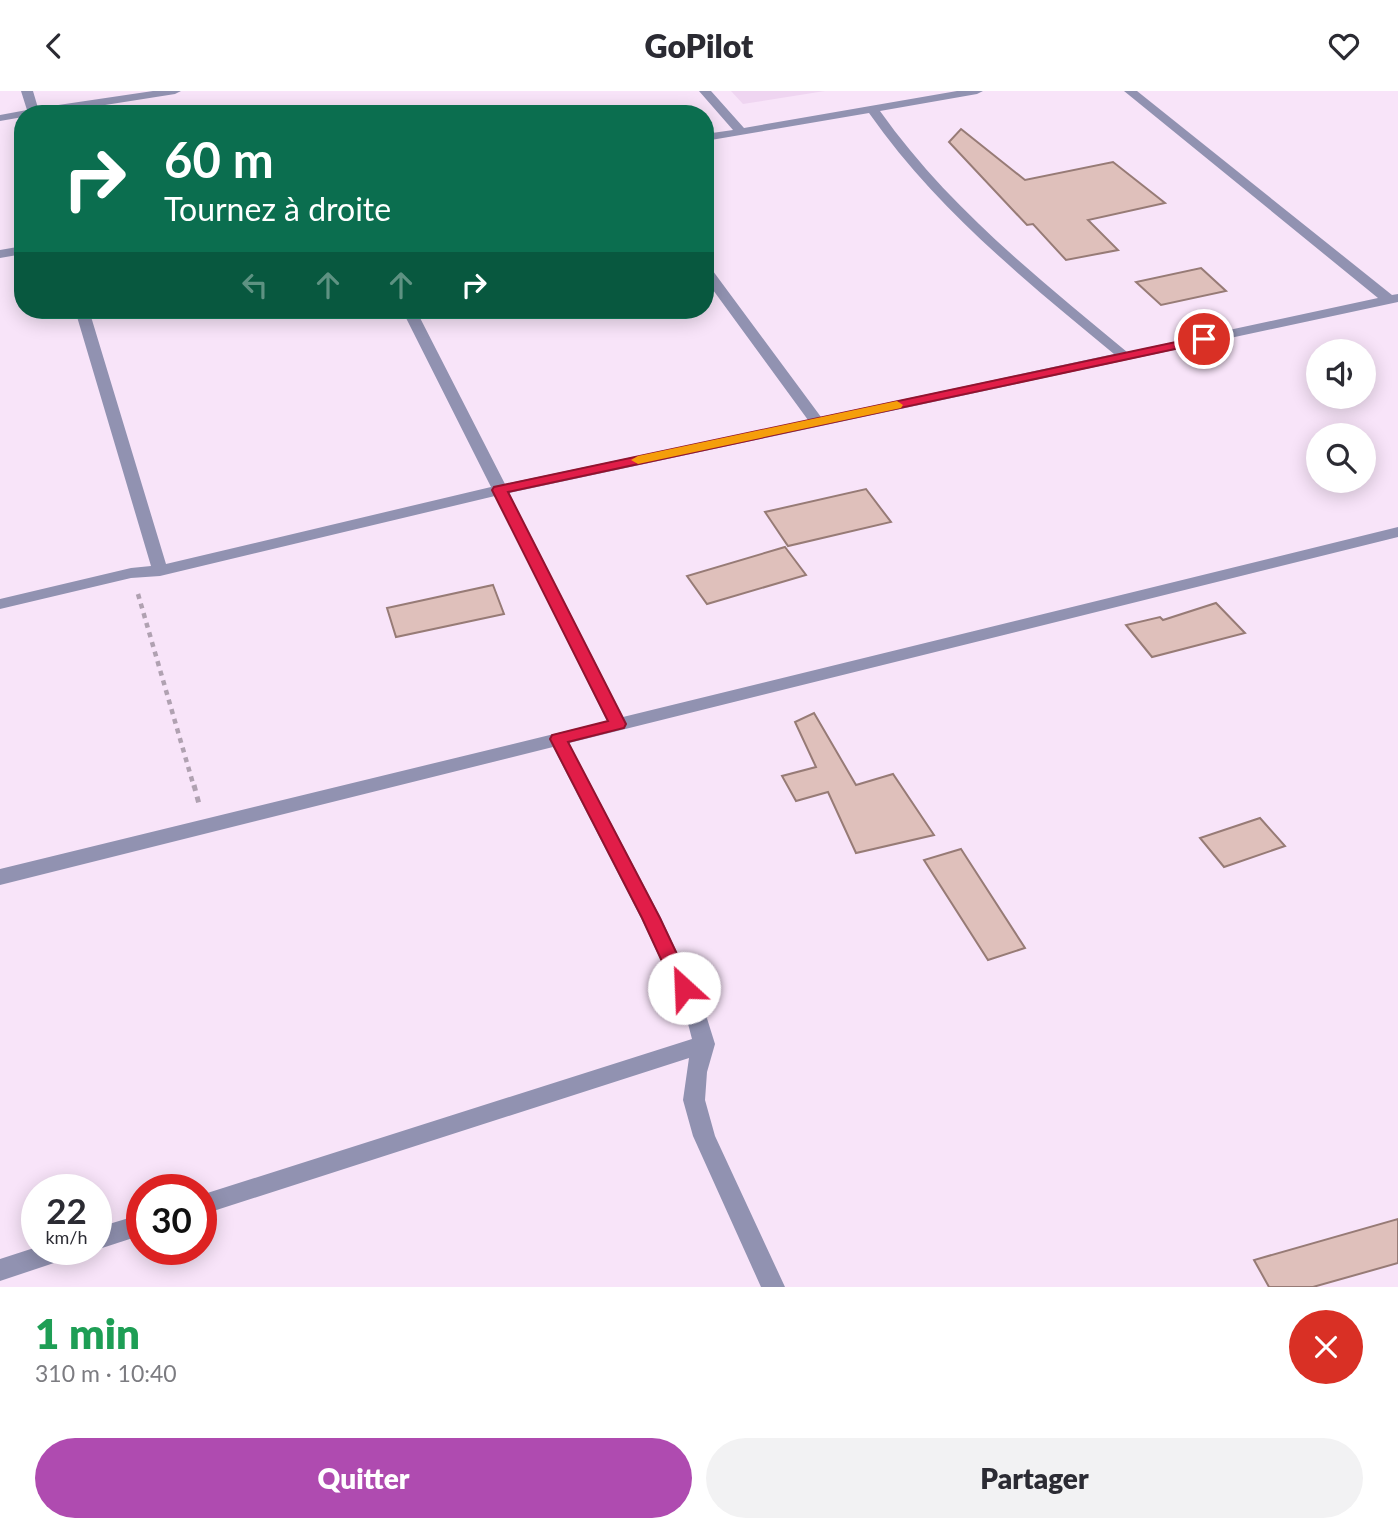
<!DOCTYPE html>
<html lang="fr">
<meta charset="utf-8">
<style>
body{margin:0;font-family:Lato,sans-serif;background:#f2f2f3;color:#2b2b33;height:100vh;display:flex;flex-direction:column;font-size:26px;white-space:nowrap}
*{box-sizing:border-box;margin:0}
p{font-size:23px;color:#7c7c81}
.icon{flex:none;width:38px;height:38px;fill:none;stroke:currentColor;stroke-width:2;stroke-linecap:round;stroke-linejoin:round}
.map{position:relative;height:1196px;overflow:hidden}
.details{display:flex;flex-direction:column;background:#fff;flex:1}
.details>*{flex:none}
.hud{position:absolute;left:14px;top:14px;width:700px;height:214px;border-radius:28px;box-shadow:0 4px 18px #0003;background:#0b6e4f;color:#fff;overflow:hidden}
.buttons{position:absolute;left:1306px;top:248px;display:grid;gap:14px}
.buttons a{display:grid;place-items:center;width:70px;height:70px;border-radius:50%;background:#fff;box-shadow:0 4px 18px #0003;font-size:35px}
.speed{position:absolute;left:21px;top:1083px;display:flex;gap:14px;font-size:35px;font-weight:700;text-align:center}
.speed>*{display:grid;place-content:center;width:91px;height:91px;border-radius:50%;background:#fff;box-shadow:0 4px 18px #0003;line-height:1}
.speed small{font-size:18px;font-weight:400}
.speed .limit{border:10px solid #d22;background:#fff;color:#111}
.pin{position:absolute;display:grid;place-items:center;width:60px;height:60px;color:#fff;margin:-30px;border:4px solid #fff;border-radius:50%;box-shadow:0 2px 7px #0007}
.me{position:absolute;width:77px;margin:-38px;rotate:335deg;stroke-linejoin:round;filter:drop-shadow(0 0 5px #0008)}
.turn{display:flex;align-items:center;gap:24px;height:147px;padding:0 35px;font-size:32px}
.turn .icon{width:91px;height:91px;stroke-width:2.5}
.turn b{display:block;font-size:49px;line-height:60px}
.lanes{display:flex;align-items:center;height:66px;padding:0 35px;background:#0003;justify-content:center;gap:35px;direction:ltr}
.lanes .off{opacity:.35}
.round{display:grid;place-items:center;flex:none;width:74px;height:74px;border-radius:37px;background:#f2f2f3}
.summary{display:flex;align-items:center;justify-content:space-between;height:119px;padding:0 35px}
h1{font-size:42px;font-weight:800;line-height:52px;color:#1e9e55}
.primary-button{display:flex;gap:14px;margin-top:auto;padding:14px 35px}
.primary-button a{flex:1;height:80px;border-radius:42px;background:#af4bb0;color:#fff;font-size:28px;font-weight:800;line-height:80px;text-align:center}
.primary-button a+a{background:#f2f2f3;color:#2b2b33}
header{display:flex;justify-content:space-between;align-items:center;height:91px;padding:0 35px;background:#fff;font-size:32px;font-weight:800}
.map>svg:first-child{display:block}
.built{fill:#efd5f1}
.building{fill:#dfc0bb;stroke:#977b76;stroke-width:2}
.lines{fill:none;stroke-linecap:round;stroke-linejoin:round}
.path-far1{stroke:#b0a1b1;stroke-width:4.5;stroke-dasharray:5 5;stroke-linecap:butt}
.path{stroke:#b0a1b1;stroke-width:5;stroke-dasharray:6 6;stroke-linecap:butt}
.minor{fill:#9192b1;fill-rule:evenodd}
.route{fill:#e11d48;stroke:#92132f;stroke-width:2}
.slow{fill:#f59e0b}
</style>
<header><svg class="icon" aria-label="back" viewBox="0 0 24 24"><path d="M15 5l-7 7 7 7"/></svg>GoPilot<svg class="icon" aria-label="heart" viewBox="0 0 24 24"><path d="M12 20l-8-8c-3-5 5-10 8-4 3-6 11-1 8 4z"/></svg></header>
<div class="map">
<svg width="1398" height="1196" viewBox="0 0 1398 1196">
<rect width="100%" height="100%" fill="#f8e4f9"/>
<!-- built -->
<polygon class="built" points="731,0 825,0 743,13"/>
<!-- building -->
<g class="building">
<polygon points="961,38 1025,89 1113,71 1165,112 1088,129 1118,159 1066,169 1033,133 1027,134 949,51"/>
<polygon points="1201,177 1226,200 1161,214 1136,191"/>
<polygon points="866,398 891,431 788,455 765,421"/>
<polygon points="785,456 806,484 707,513 687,485"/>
<polygon points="493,494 504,523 396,546 387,517"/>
<polygon points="1216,512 1245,542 1152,566 1126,534 1160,526 1163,529"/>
<polygon points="814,622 856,694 893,683 934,744 856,762 828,701 796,710 782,685 816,676 795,631"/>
<polygon points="1260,727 1285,755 1224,776 1200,747"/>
<polygon points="961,758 1025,857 988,869 924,769"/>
<polygon points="1398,1128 1398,1172 1313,1196 1269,1196 1254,1169"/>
</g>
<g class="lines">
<!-- path-far1 -->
<polyline class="path-far1" points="138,503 194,696"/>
<!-- path -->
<polyline class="path" points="194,694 199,713"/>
<!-- minor -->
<g class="minor">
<polygon points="21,0 33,0 38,17 153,0 181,0 175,3 48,23 23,23 23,26 0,30 0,24 27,19"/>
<path d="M699,0H711L744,37L957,0H983L977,3L880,20C948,116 1038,187 1127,261L1378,207L1124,0H1137L1392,204L1398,203V211L509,402L623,626L1398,436V446L569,652L661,827L705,921L715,953L707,981L705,1009L715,1045L785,1196H761L693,1045L683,1009L689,967L201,1124V1104L692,948L685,921L641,827L553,656L0,794V778L607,630L495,405L160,485L131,487L0,518V508L131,477L151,475L75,219H89L166,473L491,396L402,219H416L505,393L808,329L705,188V175L710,176L821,326L1114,263C1025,189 936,118 869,22L705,50V43L733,39Z"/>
<polygon points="23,155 23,163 0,167 0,159"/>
<polygon points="142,1123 142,1144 96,1159 95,1158 96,1137"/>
<polygon points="37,1156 37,1158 75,1158 72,1166 0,1190 0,1168"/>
</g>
</g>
<!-- route -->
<polygon class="route" points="1204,245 1208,246 1208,251 508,401 626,633 624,637 568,651 660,827 693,897 690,903 684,905 677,903 642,827 550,648 552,644 608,630 492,399 494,396"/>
<!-- slow -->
<polygon class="slow" points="897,310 903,314 901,317 638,373 631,369 638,365"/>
</svg>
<div class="buttons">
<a><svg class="icon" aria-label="sound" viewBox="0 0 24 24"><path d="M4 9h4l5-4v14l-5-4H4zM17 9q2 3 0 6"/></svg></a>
<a><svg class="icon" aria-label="search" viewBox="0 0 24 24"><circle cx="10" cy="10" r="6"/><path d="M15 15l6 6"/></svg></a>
</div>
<div class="speed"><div>22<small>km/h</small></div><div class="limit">30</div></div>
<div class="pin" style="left:1204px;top:248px;background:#d93025"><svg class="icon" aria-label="arrive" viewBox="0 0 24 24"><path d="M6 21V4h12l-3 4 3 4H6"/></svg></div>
<svg class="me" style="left:684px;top:897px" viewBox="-20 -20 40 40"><circle r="19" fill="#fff"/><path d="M0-13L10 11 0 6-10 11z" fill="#e11d48"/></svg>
<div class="hud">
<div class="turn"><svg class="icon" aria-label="right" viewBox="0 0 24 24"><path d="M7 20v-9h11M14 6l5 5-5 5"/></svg><div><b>60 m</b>Tournez à droite</div></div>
<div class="lanes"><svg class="icon off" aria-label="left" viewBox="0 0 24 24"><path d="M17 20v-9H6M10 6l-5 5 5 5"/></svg><svg class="icon off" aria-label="ahead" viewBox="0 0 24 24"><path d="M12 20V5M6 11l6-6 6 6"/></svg><svg class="icon off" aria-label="ahead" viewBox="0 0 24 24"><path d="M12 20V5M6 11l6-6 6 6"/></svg><svg class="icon" aria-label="right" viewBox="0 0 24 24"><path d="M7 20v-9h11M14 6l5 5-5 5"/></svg></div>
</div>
</div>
<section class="details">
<div class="summary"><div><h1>1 min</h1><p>310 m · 10:40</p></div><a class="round" style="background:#d93025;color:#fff"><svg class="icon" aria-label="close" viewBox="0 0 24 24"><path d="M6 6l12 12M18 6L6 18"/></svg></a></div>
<div class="primary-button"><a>Quitter</a><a>Partager</a></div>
</section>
